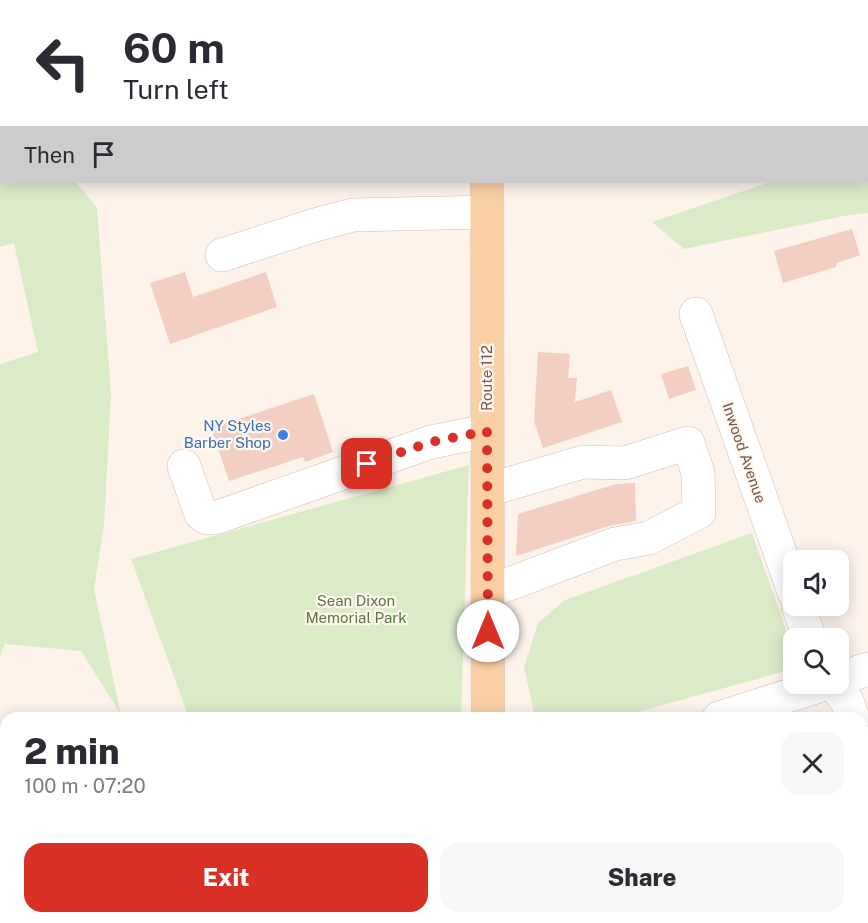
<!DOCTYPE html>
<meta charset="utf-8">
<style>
body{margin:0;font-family:"Public Sans",sans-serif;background:#f7f7f7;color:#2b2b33;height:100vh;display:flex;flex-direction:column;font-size:22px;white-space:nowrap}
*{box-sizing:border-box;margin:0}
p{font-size:20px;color:#7c7c81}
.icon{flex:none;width:33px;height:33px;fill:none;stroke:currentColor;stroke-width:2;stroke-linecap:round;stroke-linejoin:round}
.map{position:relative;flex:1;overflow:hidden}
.drawer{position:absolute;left:0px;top:712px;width:868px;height:212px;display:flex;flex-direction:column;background:#fff;border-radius:18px 18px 0 0;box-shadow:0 3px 15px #0003}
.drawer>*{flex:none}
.banner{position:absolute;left:0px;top:0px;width:868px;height:183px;box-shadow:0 3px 15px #0003;background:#fff;color:#2b2b33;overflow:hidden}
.fabs{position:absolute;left:783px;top:550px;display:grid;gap:12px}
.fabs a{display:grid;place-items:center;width:66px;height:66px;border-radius:12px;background:#fff;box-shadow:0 3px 15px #0003;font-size:30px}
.pin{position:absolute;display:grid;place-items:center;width:51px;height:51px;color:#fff;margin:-26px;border-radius:12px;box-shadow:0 3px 9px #0006}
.me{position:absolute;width:66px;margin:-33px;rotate:0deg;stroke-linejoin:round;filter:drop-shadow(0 0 4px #0008)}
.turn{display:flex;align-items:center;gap:21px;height:126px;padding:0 24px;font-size:27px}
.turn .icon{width:78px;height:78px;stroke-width:2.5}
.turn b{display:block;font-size:42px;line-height:51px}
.then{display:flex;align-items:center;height:57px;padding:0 24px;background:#0003;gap:12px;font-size:22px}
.round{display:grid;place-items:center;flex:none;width:63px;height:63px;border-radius:18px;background:#f7f7f7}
.overview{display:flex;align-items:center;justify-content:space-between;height:102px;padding:0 24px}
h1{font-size:36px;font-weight:800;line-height:45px}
.action{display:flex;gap:12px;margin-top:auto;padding:12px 24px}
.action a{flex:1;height:69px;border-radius:18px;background:#d93025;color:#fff;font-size:24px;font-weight:800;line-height:69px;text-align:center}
.action a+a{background:#f7f7f7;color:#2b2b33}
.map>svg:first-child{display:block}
.green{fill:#dbebc8}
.building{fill:#f2cfc2}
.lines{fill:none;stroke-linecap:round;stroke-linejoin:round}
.minor-casing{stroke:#d2bcb2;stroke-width:34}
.major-casing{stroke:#d9d0cd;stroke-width:34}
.minor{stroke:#fff;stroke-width:33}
.major{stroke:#facfa5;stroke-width:33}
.route{stroke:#d93025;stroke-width:10;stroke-dasharray:0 18}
.shop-dot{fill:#3f7fe0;stroke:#fff8f1;stroke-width:2}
.labels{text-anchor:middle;stroke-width:4.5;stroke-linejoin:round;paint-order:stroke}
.street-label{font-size:15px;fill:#78574d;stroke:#fff8f1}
.shop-label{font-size:15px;fill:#366cbe;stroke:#fff8f1;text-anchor:end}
.park-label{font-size:15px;fill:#587841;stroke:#fff8f1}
</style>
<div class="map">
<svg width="868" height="923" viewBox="0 0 868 923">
<rect width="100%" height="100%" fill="#fdf3eb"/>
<!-- green -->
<g class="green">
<polygon points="0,55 2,182 76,182 97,208 111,394 104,525 94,589 121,715 81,651 5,644 0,656 0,364 38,352 14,243 0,247"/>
<polygon points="868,148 868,213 849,215 684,249 652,222 770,182 867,182"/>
<polygon points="469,465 461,718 189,718 131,559"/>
<polygon points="752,533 793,650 793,660 782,672 616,718 535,718 524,667 538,623 565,600"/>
<polygon points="564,918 770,918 772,923 564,923"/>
</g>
<!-- building -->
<g class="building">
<polygon points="852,229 860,255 837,263 836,267 783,283 774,251"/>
<polygon points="185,272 193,297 266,272 277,307 170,344 150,283"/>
<polygon points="538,352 570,354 568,378 577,378 575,402 611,390 622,422 543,448 534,421"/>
<polygon points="688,366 696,390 669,399 661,374"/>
<polygon points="314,394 333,452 305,462 303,457 229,481 211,428"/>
<polygon points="635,483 636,521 609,526 516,556 518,514 616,484"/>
</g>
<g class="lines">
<!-- minor casing -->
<g class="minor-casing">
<g id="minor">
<polyline points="633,0 633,2"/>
<polyline points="825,0 826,2"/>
<polyline points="222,255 315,225 353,215 487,212"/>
<polyline points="696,314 794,592"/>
<polyline points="184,466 201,514 207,518 218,517 431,442 487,431"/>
<polyline points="488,490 583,462 625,463 688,443 698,473 699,512 649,538 615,544 488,592"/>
<polyline points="798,606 810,639"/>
<polyline points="838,679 868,669"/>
<polyline points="833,684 847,701 853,718"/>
<polyline points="719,718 825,684"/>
<polyline points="862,747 868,764"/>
<polyline points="107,923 122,918"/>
</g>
</g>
<!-- major casing -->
<g class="major-casing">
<g id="major">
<polyline points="486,2 486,0"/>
<polyline points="487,182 488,718"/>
<polyline points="489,918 489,923"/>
</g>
</g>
<!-- minor -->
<use href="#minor" class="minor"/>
<!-- major -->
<use href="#major" class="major"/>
</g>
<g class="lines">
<!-- route -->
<polyline class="route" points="367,464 431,442 487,431 488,631"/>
</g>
<!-- markers -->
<circle class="shop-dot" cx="283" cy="435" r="6"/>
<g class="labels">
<!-- street labels -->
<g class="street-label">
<text transform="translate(487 378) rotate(-90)" y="5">Route 112</text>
<text transform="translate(744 453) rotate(71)" y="5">Inwood Avenue</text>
</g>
<!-- shop labels -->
<g class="shop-label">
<text x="271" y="431">NY Styles<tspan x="271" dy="17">Barber Shop</tspan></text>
</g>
<!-- park labels -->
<g class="park-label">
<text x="356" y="606">Sean Dixon<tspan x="356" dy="17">Memorial Park</tspan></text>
</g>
</g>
</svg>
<div class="fabs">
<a><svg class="icon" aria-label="sound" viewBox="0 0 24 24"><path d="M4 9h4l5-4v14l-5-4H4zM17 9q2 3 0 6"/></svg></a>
<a><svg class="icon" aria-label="search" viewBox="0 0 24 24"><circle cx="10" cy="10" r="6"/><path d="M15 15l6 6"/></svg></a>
</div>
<div class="pin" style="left:367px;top:464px;background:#d93025"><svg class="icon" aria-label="arrive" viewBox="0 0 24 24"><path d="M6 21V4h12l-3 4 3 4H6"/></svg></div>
<svg class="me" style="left:488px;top:631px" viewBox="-20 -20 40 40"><circle r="19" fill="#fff"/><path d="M0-13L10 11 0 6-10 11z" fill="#d93025"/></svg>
<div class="banner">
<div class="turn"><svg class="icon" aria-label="left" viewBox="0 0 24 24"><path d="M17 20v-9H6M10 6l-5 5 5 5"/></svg><div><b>60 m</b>Turn left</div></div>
<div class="then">Then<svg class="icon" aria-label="arrive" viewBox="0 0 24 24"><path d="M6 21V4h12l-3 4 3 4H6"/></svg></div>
</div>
<section class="drawer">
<div class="overview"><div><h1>2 min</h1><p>100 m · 07:20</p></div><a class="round"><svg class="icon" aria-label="close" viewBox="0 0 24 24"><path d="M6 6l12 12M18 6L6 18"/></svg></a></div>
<div class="action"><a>Exit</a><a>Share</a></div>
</section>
</div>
